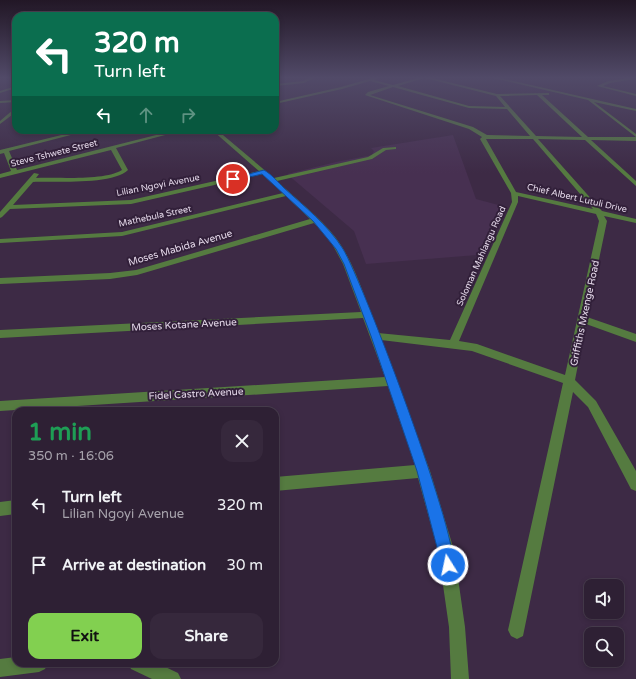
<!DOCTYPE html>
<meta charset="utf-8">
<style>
body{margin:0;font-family:"Varela Round",sans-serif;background:#36283c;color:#f1f3f6;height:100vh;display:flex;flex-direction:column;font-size:15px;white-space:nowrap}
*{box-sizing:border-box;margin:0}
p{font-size:13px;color:#a7a3ac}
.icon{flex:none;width:22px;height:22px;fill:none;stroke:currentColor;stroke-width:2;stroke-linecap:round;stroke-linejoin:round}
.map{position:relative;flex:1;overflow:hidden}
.details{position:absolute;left:12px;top:407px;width:267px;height:260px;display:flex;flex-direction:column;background:#2e2034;border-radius:12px;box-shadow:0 2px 6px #0003,0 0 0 1px #493e4f}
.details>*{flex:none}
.banner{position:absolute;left:12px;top:12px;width:267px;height:122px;border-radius:12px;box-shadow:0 2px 6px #0003,0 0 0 1px #493e4f;background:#0b6e4f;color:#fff;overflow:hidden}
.controls{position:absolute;left:584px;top:579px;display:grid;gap:8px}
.controls a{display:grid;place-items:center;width:40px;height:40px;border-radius:8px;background:#2e2034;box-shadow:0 2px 6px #0003,0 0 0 1px #493e4f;font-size:20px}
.pin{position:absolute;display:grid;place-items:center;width:34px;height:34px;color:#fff;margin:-17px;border:2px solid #fff;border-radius:50%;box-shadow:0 1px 4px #0007}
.me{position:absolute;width:44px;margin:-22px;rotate:350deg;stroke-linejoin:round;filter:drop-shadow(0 0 3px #0008)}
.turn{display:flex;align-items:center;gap:14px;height:84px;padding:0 16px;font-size:18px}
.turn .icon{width:52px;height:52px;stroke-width:2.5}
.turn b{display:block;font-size:28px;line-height:34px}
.lanes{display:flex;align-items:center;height:38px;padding:0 16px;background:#0003;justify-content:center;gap:20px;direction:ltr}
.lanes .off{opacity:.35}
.round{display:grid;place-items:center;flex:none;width:42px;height:42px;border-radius:12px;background:#36283c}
.overview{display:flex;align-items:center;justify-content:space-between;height:68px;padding:0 16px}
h1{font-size:24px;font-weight:700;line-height:30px;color:#1e9e55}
.primary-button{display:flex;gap:8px;margin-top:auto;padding:8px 16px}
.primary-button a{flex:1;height:46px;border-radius:12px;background:#82d050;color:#111;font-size:16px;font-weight:700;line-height:46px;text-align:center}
.primary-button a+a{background:#36283c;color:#f1f3f6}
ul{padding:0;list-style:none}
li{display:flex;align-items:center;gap:12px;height:60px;padding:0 16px}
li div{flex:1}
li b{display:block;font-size:15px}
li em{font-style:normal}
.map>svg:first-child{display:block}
.built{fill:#473051}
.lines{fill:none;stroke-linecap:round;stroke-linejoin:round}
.minor{fill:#557b40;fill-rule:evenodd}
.route{fill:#1a73e8;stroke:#114b97}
.labels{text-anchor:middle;stroke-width:4;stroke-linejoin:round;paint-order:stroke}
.far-street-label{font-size:9px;fill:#e5d9ea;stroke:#32203a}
.street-label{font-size:10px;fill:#e5d9ea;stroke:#32203a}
</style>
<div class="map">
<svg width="636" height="679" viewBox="0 0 636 679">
<rect width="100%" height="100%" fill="#3d2a45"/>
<!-- built -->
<polygon class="built" points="453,135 476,199 502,206 477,255 366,264 354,231 287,174 336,162 372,155 374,151 371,148"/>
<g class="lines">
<!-- minor -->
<g class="minor">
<polygon points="309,78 314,78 304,83 275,86 275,84 303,81"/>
<path d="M372,78H378L374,80L393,85L418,78H424L398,86L469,106L505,107L496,96L425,78H432L497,94L549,93V95H542L588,137H636L588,100L493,78H500L636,109V111L594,102L636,134V141L591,140L636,181V186L585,140L538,139L602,211L636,219V223L604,216L607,221L587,317L636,334V342L586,324L575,380L596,401L636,471V491L631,489L588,407L573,392L523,636L517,639L511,636L508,630L563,383L472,351L381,340L430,471L454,550L465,627L469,679H451L449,627L438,550L418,478L275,491V477L415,465L388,386L0,411V401L385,377L363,318L0,338V330L361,312L343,264L330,240L314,223L137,275L110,279L0,284V278L110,273L136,270L310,219L286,196L122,236L0,243V239L122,232L283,193L263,174L131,204L10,209L2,217L0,218V212L34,173L39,174L36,178C57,177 105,181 122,170L111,150L0,178V174L11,171L4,153L0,154V150L82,130H90L9,151L17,170L176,130H184L116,148L128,170C113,185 55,181 33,182L13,205L131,200L259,171L212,130H217L274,178L368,157L383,148L396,147V149L386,150L372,159L277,181C296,199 320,217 336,238C356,265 366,302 378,333L450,340L512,202L511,193L480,139L482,137L469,129L365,95L368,92L389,86L370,81L342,89L275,104V102L341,87ZM393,87L469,108L507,109L530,136L487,135L473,127L370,95ZM537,95L582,137L536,136L500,96ZM486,139H533L593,209L516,192ZM518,196L596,214L599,221L565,375L477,344L459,341L518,202Z"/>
<polygon points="628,78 636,79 610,83 603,86 636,94 636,96 597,86 608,81"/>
<polygon points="16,86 16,88 0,93 0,91"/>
<polygon points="16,100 16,102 0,103 0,101"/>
<polygon points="14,109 16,109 16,112 0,124 0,121"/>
<polygon points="16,500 16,514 0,516 0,502"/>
<polygon points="16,657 16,663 48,663 45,669 39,672 0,677 0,659"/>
<polygon points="128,663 157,663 178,673 181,679 152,679 131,669"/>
</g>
</g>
<!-- sky -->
<linearGradient id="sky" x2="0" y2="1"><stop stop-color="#221726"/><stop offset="0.45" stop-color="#514a68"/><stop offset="1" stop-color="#514a68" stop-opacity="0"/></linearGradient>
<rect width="636" height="173" fill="url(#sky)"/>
<!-- route -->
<path class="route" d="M264,170C271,174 278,182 284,188C304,206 328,225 343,249C363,282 463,546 453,570L448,572L443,570L417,471L371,336L344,264L336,249L313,221L262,174L233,181L230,179Z"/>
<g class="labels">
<!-- far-street labels -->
<g class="far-street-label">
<text transform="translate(54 153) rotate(-14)" y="3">Steve Tshwete Street</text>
<text transform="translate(158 185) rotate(-11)" y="3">Lilian Ngoyi Avenue</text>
<text transform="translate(577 198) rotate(13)" y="3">Chief Albert Lutuli Drive</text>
<text transform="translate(155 216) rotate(-12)" y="3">Mathebula Street</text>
<text transform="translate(481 256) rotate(-66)" y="3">Soloman Mahlangu Road</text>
</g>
<!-- street labels -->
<g class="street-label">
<text transform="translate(180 247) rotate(-16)" y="4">Moses Mabida Avenue</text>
<text transform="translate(584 313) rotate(-78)" y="4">Griffiths Mxenge Road</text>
<text transform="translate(184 324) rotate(-3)" y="4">Moses Kotane Avenue</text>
<text transform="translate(196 393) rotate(-3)" y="4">Fidel Castro Avenue</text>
</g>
</g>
</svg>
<div class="controls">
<a><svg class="icon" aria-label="sound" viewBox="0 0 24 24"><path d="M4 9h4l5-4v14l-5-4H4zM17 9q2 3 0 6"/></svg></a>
<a><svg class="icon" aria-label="search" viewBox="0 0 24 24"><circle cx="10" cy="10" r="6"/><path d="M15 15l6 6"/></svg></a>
</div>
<div class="pin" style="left:233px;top:179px;background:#d93025"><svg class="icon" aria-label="arrive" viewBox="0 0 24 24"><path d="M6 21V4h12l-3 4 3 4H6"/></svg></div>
<svg class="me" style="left:448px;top:565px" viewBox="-20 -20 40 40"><circle r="17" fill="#1a73e8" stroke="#fff" stroke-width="3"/><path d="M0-11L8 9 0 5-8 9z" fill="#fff"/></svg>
<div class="banner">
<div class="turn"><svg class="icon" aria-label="left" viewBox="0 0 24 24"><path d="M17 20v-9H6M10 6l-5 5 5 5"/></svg><div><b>320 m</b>Turn left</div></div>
<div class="lanes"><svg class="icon" aria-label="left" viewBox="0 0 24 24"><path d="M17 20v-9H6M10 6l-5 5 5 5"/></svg><svg class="icon off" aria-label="ahead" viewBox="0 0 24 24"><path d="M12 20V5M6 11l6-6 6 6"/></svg><svg class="icon off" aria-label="right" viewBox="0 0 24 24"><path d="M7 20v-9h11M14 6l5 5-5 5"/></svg></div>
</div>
<section class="details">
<div class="overview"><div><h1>1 min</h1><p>350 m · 16:06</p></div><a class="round"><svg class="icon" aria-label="close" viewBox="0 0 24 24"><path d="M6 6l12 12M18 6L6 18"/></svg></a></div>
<ul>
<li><svg class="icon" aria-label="left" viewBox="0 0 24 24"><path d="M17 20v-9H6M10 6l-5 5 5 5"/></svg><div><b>Turn left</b><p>Lilian Ngoyi Avenue</p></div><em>320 m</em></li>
<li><svg class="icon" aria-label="arrive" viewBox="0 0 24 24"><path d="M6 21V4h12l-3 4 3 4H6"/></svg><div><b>Arrive at destination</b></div><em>30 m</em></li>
</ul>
<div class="primary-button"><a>Exit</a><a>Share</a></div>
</section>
</div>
